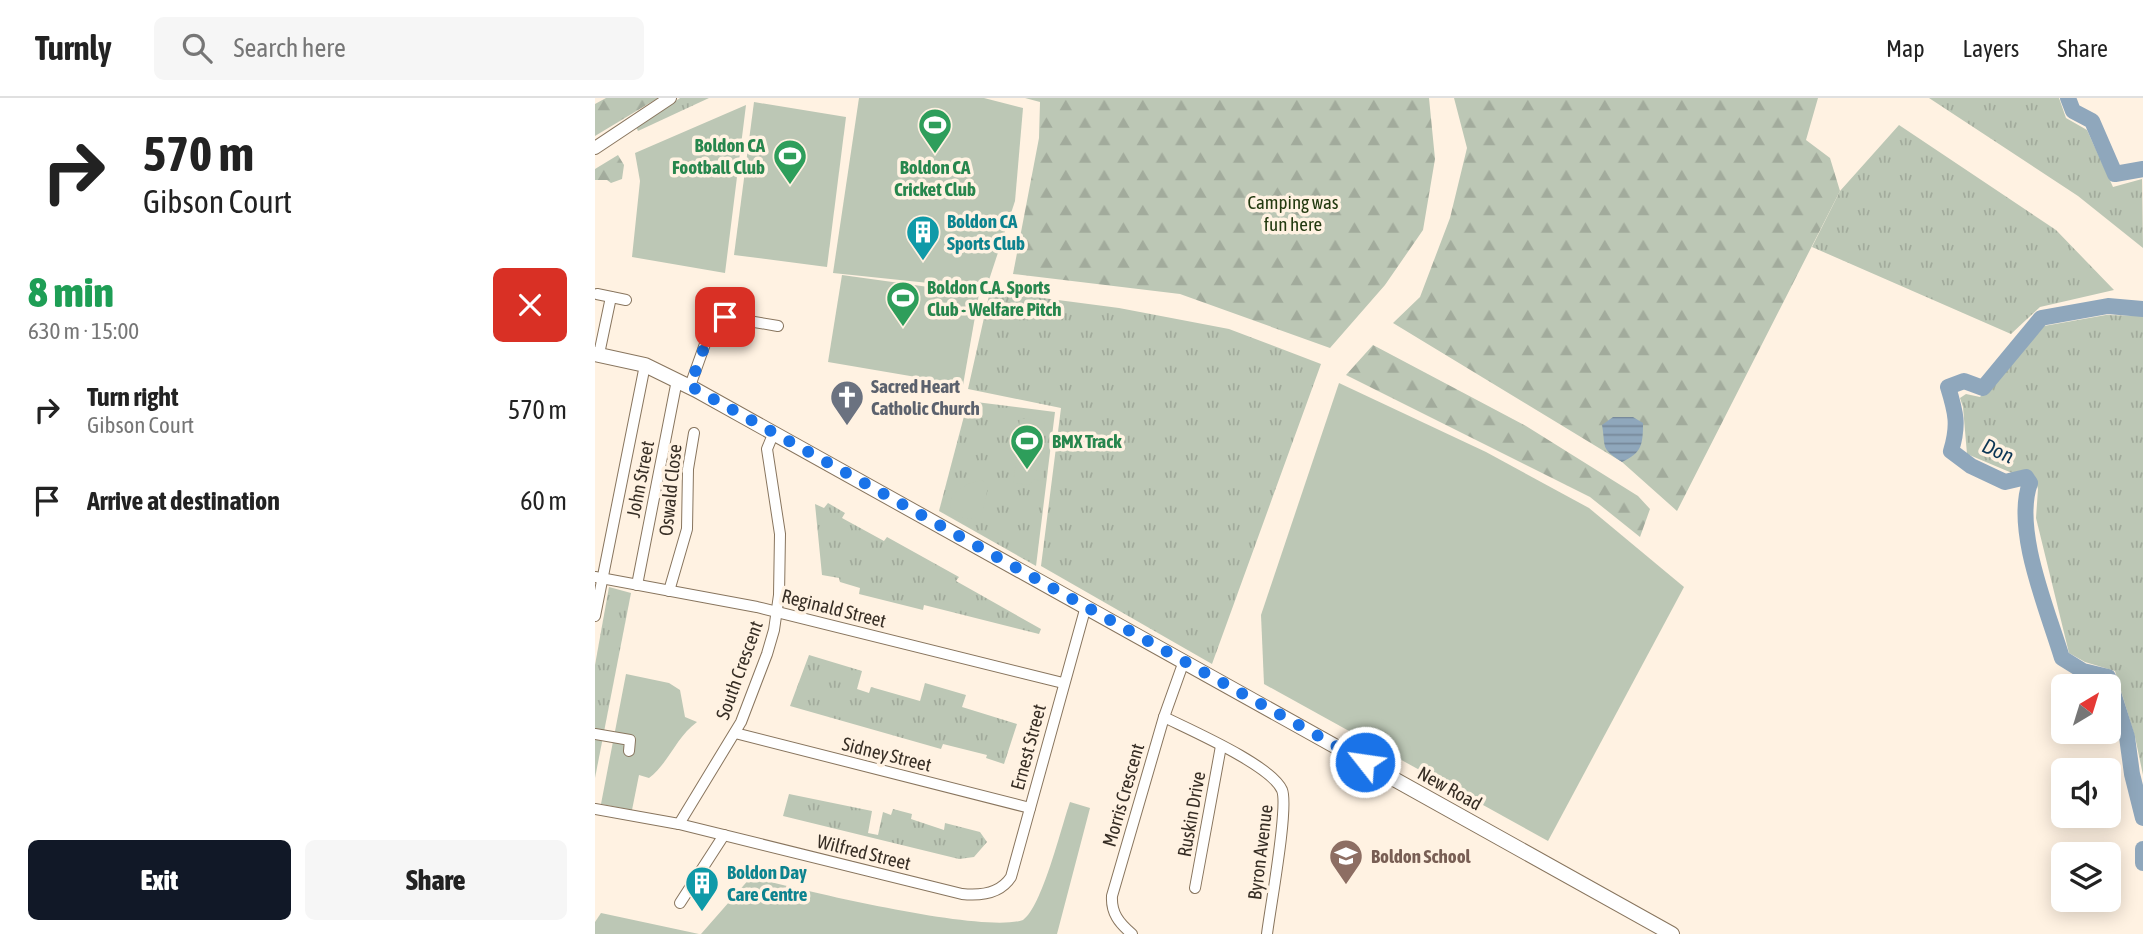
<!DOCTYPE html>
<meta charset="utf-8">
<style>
body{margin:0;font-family:"Asap Condensed",sans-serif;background:#f6f6f6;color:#222;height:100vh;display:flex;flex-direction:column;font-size:26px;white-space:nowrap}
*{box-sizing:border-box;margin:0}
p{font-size:23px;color:#767676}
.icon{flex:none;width:38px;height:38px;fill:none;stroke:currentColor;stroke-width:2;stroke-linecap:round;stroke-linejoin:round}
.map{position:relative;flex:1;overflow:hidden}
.side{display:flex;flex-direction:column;background:#fff;width:595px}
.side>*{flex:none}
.hud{background:#fff;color:#222;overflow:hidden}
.needle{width:46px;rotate:38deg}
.controls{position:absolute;left:1456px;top:576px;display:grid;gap:14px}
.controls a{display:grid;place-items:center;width:70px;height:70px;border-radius:10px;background:#fff;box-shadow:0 4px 18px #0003;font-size:35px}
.pin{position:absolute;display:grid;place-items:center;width:60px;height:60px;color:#fff;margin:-30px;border-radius:14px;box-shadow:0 4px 10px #0006}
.me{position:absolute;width:77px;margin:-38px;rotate:300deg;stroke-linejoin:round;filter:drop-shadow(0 0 5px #0008)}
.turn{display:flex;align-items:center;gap:24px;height:147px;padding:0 28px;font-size:32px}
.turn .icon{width:91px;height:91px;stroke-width:2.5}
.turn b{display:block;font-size:49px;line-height:60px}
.round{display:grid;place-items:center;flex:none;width:74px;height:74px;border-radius:10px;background:#f6f6f6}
.headline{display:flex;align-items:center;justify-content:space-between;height:119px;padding:0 28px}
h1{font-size:42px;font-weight:800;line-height:52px;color:#1e9e55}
.button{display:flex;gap:14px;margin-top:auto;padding:14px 28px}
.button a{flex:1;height:80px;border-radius:10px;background:#111827;color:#fff;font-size:28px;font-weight:800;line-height:80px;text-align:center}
.button a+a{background:#f6f6f6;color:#222}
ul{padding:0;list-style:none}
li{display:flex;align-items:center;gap:21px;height:91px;padding:0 28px}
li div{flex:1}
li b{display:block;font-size:26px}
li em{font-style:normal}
header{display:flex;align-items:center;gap:42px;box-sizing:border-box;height:98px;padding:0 35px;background:#fff;border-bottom:2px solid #e0e0e0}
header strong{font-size:33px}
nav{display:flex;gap:38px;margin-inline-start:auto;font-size:24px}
.search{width:490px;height:63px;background:#f6f6f6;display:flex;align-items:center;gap:18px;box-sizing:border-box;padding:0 24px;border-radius:10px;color:#767676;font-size:26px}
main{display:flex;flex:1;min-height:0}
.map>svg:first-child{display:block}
.grass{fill:url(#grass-tufts)}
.forest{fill:url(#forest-firs)}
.park{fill:#bcc7b5}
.water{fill:url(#water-rules)}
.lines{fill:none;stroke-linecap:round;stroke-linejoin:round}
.river{stroke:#8fa7bc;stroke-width:16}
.minor-casing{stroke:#88755e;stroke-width:12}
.tertiary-casing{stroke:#88755e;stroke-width:14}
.secondary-casing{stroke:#88755e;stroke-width:16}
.minor{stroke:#fff;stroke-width:10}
.tertiary{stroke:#fff;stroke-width:12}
.secondary{stroke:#fff;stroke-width:14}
.route{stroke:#1a73e8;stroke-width:12;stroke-dasharray:0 21.6}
.labels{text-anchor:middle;stroke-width:7;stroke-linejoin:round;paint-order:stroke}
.leisure-label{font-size:19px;font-weight:bold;fill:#27864d;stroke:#fff2e2;text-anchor:start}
.park-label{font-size:19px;fill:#233a10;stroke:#fff2e2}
.culture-label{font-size:19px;font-weight:bold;fill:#0d838f;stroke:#fff2e2;text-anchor:start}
.worship-label{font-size:19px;font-weight:bold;fill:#5b616d;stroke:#fff2e2;text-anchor:start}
.street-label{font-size:19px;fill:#372e25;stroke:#fff2e2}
.education-label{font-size:19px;font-weight:bold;fill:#785e54;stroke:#fff2e2;text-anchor:start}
.water-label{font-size:21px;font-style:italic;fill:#0c3655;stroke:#fff2e2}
</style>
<header>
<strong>Turnly</strong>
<div class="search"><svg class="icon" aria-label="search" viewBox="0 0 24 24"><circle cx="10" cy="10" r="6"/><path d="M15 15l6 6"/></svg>Search here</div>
<nav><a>Map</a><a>Layers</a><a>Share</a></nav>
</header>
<main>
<section class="side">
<div class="hud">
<div class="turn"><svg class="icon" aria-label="right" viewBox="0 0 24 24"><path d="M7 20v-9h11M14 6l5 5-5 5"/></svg><div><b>570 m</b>Gibson Court</div></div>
</div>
<div class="headline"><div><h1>8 min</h1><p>630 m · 15:00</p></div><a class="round" style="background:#d93025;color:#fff"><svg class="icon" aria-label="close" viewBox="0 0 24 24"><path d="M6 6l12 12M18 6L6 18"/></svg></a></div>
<ul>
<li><svg class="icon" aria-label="right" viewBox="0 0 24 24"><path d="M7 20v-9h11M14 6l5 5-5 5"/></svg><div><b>Turn right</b><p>Gibson Court</p></div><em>570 m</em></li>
<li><svg class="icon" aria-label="arrive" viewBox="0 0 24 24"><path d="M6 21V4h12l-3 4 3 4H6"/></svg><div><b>Arrive at destination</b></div><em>60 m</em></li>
</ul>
<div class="button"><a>Exit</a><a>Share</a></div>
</section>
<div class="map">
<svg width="1548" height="836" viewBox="0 0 1548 836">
<defs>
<pattern id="grass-tufts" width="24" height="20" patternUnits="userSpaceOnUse" patternTransform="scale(1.75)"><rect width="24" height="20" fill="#bcc7b5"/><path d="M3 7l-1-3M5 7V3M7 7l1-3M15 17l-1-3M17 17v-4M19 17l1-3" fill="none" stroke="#a2ab9c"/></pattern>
<pattern id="forest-firs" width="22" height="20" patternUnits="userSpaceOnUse" patternTransform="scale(1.75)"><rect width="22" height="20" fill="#bcc7b5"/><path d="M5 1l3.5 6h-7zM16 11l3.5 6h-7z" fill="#a2ab9c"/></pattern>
<pattern id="water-rules" width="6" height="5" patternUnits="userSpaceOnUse" patternTransform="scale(1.75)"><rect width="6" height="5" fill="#8fa7bc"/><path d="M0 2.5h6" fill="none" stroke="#768899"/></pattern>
</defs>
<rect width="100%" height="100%" fill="#fff2e2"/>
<!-- grass -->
<g class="grass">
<polygon points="85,0 114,0 43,33 41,29"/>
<polygon points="1334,0 1464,0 1471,20 1492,32 1518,89 1547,81 1548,150 1483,98"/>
<polygon points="1304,27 1461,132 1519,192 1445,209 1416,236 1217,149 1245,93"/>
<polygon points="395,193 524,210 634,231 726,266 617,566 446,468 466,310 373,291"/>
<polygon points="1511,217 1548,218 1548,677 1540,639 1520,573 1490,564 1474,555 1441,420 1443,391 1439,377 1429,372 1417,375 1372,356 1368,309 1365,300 1371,296 1385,299 1449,228"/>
<polygon points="373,303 460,314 441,468 344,413"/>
<polygon points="233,405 250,415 247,420 289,443 292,439 364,479 361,483 446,531 444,536 329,507 328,512 264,496 265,490 245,484 244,480 227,477 220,406 229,410"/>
<polygon points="14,489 36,495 0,680 0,567"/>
<polygon points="214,557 267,573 262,591 274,595 276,589 325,603 330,585 371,597 367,609 422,626 409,666 391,660 392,657 348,646 346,651 195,608"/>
<polygon points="194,696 277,713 273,735 283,737 288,714 296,717 298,711 317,716 316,721 349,732 350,725 385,734 392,744 379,759 364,761 188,718"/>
</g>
<!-- forest -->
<g class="forest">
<polygon points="11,0 63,0 0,38 0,6"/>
<polygon points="430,0 834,0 840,61 828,132 790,187 735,250 585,196 418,176 444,40 445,4"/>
<polygon points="859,0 1223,0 1211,42 1235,60 1245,93 1082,413 1027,364 798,225 825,199 855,120 872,50"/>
<polygon points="23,57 29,67 27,81 16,85 12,82 0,82 0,71"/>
<polygon points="778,247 931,328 1043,398 1055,411 1045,439 995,399 751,277"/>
</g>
<!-- park -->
<g class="park">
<polygon points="264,0 389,0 428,10 420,103 391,191 238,175"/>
<polygon points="159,4 251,19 232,169 139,157"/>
<polygon points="151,7 130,175 37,159 45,83 40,55"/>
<polygon points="247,177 384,196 368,287 233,264"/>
<polygon points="744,285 891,354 994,410 1089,489 953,743 669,586 666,517"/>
<polygon points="425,320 450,323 446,357 421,354"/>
<polygon points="422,359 439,362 439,372 448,373 447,383 438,381 436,387 418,385"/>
<path d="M387,382L393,389L387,416L379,421L361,419C343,400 369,385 387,382Z"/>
<path d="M31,576L74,585L85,592L90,619L102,624C81,639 74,665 54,680L44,677L37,712L6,706Z"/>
<path d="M475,704L495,710L462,836H106L156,779C206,792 388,836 428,822C447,809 466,730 475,704Z"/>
<polygon points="6,815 104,836 0,836 0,824"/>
</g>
<!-- water -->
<path class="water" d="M1018,319H1038L1048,325C1048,346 1047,355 1027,364C1005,350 1011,350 1007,327Z"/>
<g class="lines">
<!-- river -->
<g class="river">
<polyline points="1473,0 1478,13 1497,23 1520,76 1548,71"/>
<path d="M1548,211L1513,208L1446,220L1388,290L1369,283L1353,289C1361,315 1364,327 1356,353L1376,368L1410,384L1431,379L1435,385C1418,432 1453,513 1467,560L1488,573L1513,579L1532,639L1537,676L1548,720"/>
<polyline points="1548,751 1548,765"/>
</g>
<!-- minor casing -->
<g class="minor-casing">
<g id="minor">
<polyline points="2,196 31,202"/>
<polyline points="4,256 16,199"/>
<polyline points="95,288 115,232 123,221 130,219 183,228"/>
<polyline points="0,479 162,509 468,585"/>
<polyline points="42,487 82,282"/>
<polyline points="74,493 92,431 93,371 99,335"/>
<polyline points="0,518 50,267"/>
<path d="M569,619C595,632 676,667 687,692C694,709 675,811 672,836"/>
<polyline points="140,635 435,710"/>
<polyline points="0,636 35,642 34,653"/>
<path d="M0,711L84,726L367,796C386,798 405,796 416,779L491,508"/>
<polyline points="84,726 146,624 172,556 179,532 184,497 185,436 172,351 179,334"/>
<polyline points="600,790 626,648"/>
<polyline points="85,805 129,737"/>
<path d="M537,836C524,825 516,815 517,798L569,619L589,563"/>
</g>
</g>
<!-- tertiary casing -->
<g class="tertiary-casing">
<polyline id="tertiary" points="0,50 75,0"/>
</g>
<!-- secondary casing -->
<g class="secondary-casing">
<polyline id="secondary" points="0,256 50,267 101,292 1077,836"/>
</g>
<!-- minor -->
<use href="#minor" class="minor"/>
<!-- tertiary -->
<use href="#tertiary" class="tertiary"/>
<!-- secondary -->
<use href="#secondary" class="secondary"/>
</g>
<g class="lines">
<!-- route -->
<polyline class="route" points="130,219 123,221 118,225 95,288 770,664"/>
</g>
<!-- icons -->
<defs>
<g id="stadium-pin" transform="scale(1.75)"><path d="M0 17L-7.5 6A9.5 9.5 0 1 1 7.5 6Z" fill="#2e9e5b" stroke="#fff2e2"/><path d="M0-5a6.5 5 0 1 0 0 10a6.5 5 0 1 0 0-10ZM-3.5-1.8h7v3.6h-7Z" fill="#fff"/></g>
<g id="building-pin" transform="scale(1.75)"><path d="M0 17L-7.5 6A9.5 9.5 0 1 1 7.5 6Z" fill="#0f9aa8" stroke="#fff2e2"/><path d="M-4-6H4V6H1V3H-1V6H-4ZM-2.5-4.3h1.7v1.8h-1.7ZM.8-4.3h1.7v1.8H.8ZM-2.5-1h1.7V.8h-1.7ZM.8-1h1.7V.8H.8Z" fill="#fff"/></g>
<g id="church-pin" transform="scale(1.75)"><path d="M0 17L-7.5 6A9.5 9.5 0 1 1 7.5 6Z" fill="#6b7280" stroke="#fff2e2"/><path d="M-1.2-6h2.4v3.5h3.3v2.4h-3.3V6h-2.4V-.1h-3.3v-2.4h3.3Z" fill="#fff"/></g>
<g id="school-pin" transform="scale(1.75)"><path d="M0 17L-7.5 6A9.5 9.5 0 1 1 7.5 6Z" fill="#8d6e63" stroke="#fff2e2"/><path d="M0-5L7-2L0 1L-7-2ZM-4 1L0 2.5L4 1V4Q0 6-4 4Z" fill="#fff"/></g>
</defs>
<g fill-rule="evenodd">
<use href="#stadium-pin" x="340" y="27"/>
<use href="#stadium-pin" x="195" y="58"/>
<use href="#building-pin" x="328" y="134"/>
<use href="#stadium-pin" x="308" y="200"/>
<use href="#church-pin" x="252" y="299"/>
<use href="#stadium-pin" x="432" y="343"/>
<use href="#school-pin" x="751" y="758"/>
<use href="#building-pin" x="107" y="785"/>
</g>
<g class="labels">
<!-- leisure labels -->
<g class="leisure-label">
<text x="170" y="54" text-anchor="end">Boldon CA<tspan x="170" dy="22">Football Club</tspan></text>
<text x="340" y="76" text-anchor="middle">Boldon CA<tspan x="340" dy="22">Cricket Club</tspan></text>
<text x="332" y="196">Boldon C.A. Sports<tspan x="332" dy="22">Club - Welfare Pitch</tspan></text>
<text x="457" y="350">BMX Track</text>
</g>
<!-- park labels -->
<g class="park-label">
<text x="698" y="111">Camping was<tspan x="698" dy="22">fun here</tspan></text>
</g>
<!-- culture labels -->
<g class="culture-label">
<text x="352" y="130">Boldon CA<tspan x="352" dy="22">Sports Club</tspan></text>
<text x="132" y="781">Boldon Day<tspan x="132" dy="22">Care Centre</tspan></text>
</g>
<!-- worship labels -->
<g class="worship-label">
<text x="276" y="295">Sacred Heart<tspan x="276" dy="22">Catholic Church</tspan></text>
</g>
<!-- street labels -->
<g class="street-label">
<text transform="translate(45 381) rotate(-79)" y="7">John Street</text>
<text transform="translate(75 392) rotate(-84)" y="7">Oswald Close</text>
<text transform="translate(239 510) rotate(14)" y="7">Reginald Street</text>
<text transform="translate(144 572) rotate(-70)" y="7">South Crescent</text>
<text transform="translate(433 649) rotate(-75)" y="7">Ernest Street</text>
<text transform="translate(292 656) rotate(14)" y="7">Sidney Street</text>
<text transform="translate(855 690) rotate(29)" y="7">New Road</text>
<text transform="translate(528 697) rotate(-74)" y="7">Morris Crescent</text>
<text transform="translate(596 716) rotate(-80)" y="7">Ruskin Drive</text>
<text transform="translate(269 754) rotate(14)" y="7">Wilfred Street</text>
<text transform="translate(665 754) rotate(-83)" y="7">Byron Avenue</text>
</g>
<!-- education labels -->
<g class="education-label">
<text x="776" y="765">Boldon School</text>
</g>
<!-- water labels -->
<g class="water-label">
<text transform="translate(1403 353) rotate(24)" y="7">Don</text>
</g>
</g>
</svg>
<div class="controls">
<a><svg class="needle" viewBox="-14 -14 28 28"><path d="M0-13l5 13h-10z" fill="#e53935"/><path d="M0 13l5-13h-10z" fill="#767676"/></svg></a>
<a><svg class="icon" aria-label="sound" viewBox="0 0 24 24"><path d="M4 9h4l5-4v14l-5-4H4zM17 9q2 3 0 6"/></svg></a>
<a><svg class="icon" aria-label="layers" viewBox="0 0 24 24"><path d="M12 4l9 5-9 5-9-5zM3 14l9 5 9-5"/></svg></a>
</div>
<div class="pin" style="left:130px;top:219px;background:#d93025"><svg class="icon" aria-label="arrive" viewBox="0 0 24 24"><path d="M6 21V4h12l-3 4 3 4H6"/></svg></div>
<svg class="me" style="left:770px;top:664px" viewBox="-20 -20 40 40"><circle r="17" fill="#1a73e8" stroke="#fff" stroke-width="3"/><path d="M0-11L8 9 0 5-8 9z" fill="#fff"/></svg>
</div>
</main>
